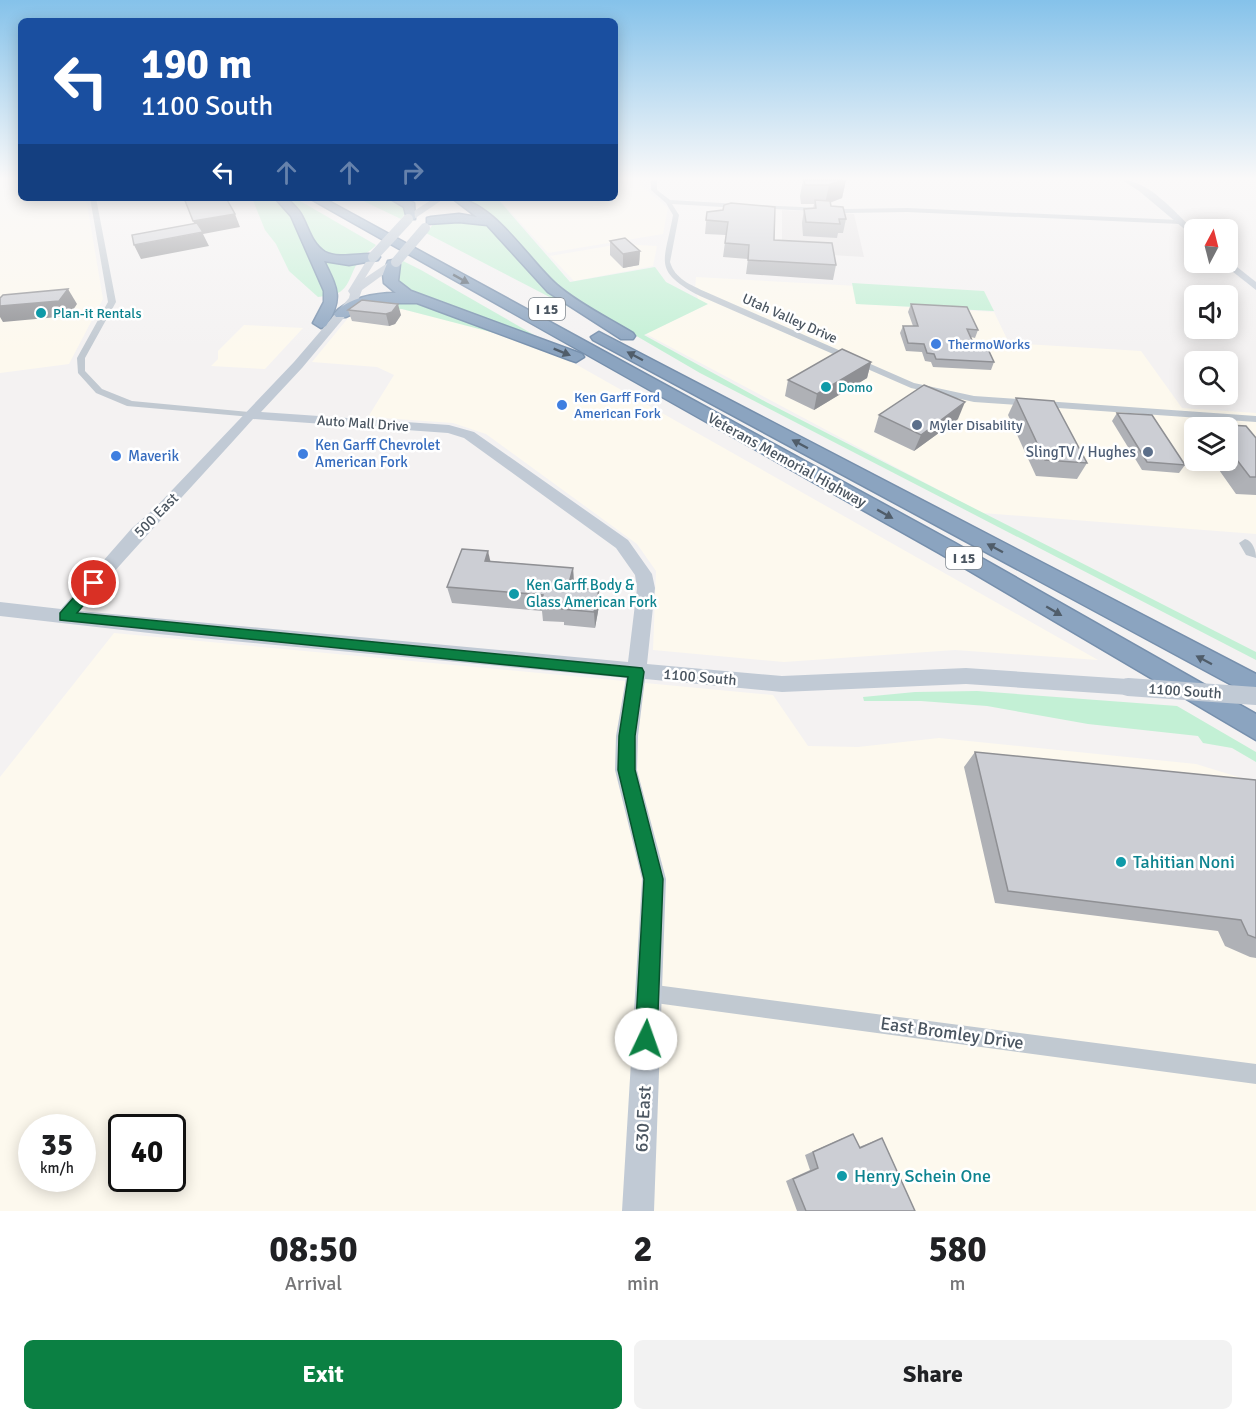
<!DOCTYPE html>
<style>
body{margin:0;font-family:Signika,sans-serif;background:#f2f2f2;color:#202124;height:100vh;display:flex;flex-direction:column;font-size:22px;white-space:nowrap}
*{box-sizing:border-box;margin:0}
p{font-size:20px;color:#757577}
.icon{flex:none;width:33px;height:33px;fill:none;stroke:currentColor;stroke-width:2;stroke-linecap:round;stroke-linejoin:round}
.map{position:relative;height:1211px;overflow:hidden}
.drawer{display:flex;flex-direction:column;background:#fff;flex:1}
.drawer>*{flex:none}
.hud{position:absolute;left:18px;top:18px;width:600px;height:183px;border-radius:9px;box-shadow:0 3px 15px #0003;background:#1a4fa0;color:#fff;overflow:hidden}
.needle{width:39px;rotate:7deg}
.tools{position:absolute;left:1184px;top:219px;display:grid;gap:12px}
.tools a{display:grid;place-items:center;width:54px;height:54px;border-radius:9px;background:#fff;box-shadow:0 3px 15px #0003;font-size:30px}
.speed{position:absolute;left:18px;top:1114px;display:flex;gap:12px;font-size:30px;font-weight:700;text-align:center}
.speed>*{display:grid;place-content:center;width:78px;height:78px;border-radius:50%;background:#fff;box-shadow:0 3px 15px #0003;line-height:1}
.speed small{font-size:15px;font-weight:400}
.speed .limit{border:3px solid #111;border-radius:9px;background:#fff;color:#111}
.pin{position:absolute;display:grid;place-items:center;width:51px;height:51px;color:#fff;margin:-26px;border:3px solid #fff;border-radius:50%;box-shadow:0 2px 6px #0007}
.me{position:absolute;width:66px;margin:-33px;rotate:3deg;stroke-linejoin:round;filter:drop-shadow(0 0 4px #0008)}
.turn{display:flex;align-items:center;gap:21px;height:126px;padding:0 24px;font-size:27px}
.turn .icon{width:78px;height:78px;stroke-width:2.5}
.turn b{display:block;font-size:42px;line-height:51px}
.lanes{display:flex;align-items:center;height:57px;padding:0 24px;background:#0003;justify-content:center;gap:30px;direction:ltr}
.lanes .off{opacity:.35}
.eta{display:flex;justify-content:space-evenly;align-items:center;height:102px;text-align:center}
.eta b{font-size:36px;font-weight:700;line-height:42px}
.button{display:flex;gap:12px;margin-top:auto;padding:12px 24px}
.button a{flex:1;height:69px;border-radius:9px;background:#0b8043;color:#fff;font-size:24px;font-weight:700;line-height:69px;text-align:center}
.button a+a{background:#f2f2f2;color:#202124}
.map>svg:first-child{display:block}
.commercial{fill:#fdf9ee;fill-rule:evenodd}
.education{fill:#e5e3e4}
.green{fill:#c3f0d5}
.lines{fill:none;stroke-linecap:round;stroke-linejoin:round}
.highway-casing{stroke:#768fac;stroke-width:3}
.street{fill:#c1c9d1;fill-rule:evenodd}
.secondary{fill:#c1cad5;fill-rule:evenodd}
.primary{fill:#b3c1d0;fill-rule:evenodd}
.highway{fill:#8ba4c0;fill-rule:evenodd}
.secondary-bridge{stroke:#c1cad5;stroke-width:18}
.primary-bridge{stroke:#b3c1d0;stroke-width:10}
.wall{fill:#afb1b6}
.shaded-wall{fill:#8f9094}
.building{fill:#ccced4;stroke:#8f9094;stroke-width:1.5}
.oneway{fill:#505d6a}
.route{fill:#0b8043;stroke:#07532c;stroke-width:1.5}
.culture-dot{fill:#0f9aa8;stroke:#fff;stroke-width:2}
.shop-dot{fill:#3f7fe0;stroke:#fff;stroke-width:2}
.service-dot{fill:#5c6f8a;stroke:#fff;stroke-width:2}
.labels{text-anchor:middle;stroke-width:5;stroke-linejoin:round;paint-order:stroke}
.shield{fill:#fff;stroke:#808890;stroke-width:1.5}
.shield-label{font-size:14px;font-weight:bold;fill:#4a5560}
.far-culture-label{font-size:14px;fill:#0d838f;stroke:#fff;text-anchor:start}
.far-street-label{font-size:14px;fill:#4a5560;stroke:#fff}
.far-shop-label{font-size:14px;fill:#366cbe;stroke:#fff;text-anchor:start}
.far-service-label{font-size:14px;fill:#4e5e75;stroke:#fff;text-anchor:start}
.shop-label{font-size:15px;fill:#366cbe;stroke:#fff;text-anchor:start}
.service-label{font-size:15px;fill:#4e5e75;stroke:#fff;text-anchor:end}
.street-label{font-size:15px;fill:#4a5560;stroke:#fff}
.culture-label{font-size:15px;fill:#0d838f;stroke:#fff;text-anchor:start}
.near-culture-label{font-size:18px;fill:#0d838f;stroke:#fff;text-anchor:start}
.near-street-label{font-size:18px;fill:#4a5560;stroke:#fff}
</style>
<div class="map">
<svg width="1256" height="1211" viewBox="0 0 1256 1211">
<rect width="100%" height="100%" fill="#f4f2f2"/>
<!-- commercial -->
<g class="commercial">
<polygon points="0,180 21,180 21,198 84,198 87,204 103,299 69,364 0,373"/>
<polygon points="615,180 640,180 639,184 668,208 663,234 548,253 498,198 615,198"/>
<polygon points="620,244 657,246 653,266 574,281 550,256"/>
<path d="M696,277L858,286L862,304L994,312L1009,343L1141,351L1182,408L1256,413V534L982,513L646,334L701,307L695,290ZM1194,428H1227V460H1194Z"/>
<polygon points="357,307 401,309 533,340 1098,660 955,650 784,662 653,650 656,571 637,544 486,434 453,423 368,417 394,375 377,367 312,362"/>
<polygon points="244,325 303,328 265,369 211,366 218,359 218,351"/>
<path d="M114,633L773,695L808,746L858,747L939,738L1196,764L1248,780L1256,785V1211H0V777ZM32,1128H82V1179H32ZM122,1128H172V1179H122Z"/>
</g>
<!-- education -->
<polygon class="education" points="782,210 854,214 864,257 782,252"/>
<!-- green -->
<g class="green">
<polygon points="252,198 274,198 290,217 323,284 325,296 318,297 289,271 276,244 265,230"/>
<path d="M285,198H295L376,245C358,264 344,256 320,253Z"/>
<polygon points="357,198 389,198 404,203 406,212 401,219"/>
<polygon points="463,198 497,198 570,282 655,267 666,282 708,304 644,335 766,402 1256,652 1256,660 700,373 573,299"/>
<polygon points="444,220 485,223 594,320 426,233 435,222"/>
<path d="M319,257L358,262C350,274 350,288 336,294Z"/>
<polygon points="403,261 421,270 550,344 403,291 395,277"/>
<polygon points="852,283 984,291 994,311 856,304"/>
<polygon points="411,302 514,338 402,309 360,307 368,303"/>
<polygon points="977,691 1177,706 1256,752 1256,762 1232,748 1203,743 1198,736 1088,724 987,706 921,701 864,701 863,697 915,692"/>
</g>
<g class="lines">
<!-- highway casing -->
<g class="highway-casing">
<g id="highway">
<path d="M275,198H287C292,204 299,209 302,216C309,229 312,244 325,252C342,261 371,249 380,257L378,260L349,265L324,261C337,288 344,298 326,326L321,328L313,323L324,302V291L291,216Z"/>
<polygon points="309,198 323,198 955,543 1256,714 1256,740 939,553"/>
<polygon points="389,198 404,198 414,203 415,219 407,219 404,207"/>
<path d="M452,198C492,198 529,261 557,285C579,304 608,318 633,333L635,336L633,339H621L548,292L487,225L459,222L427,224V218L431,217L459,214L477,217Z"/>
<path d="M393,260L400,264L398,281L411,291L582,354L584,357L576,362L570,360L417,303H377L346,317H336L334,314C347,298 375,293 396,293L384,283L383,274L388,261Z"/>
<polygon points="599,332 1256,674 1256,698 593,340 591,337"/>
</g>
</g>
<!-- street -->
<g class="street">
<path d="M651,180H657V190L670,200L739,204L742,206L739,208L672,204L679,215L670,262C675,279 691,285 706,292L914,383L974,396L1256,416V422L974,402L911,388L700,296C651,270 665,262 673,215L666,203L651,190Z"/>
<polygon points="90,198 96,198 116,302 85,358 85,371 102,389 132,401 249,412 252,413 252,417 127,406 96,393 78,373 77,358 108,302"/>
<polygon points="759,205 846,209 907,208 1180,220 1183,222 1180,224 907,212 846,213 757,208"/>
<path d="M1245,539C1253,541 1256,551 1256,558L1246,555L1239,543Z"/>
<polygon points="648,984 1256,1064 1256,1084 648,1002 642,999 639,993 642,987"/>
</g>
<!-- secondary -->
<g class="secondary">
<path d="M1122,180C1149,180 1175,213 1194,230V237L1139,191Z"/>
<path d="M370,255L378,257L365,278L389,262L398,264L362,290L358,301L302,368L261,412L449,425L474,432L628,540L652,574L655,588L647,664L782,676L966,668L1128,679L1135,681L1138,687L1135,693L1128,695L966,684L782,692L645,679L638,736L637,770L666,879L654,1211H622L642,879L615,770L616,736L626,678L158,634L0,616V602L61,609L132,528L155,508L294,362L349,298L350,294L348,291ZM253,419L448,433L464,438L616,548L635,575L637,588L628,662L80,611C136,545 195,484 253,419Z"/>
<polygon points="1227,259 1256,282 1256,290 1223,264"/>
</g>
<!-- primary -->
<polygon class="primary" points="434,198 445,198 411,221 405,221 405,217"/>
<!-- highway -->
<use href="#highway" class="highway"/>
<!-- secondary-bridge -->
<polyline class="secondary-bridge" points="1128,687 1256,696"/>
<!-- primary-bridge -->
<g class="primary-bridge">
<polyline points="373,257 408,219"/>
<polyline points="396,262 425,228"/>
</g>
</g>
<!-- wall -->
<g class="wall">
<polygon points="803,180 846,180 842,198 830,203 831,206 846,219 843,233 838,233 837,238 803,236 802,223 804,209 813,209 814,204 801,204 800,196"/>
<polygon points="707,212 836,265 833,280 746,274 748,259 723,257 726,235 705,234"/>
<polygon points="610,241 640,251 639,265 623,268 610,255"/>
<polygon points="911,304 978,330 975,338 971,337 975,347 994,362 991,370 933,367 931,362 925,361 922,352 906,351 900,333 903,326 913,326 908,312"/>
<polygon points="348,310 401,315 395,324 389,326 352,321"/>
<polygon points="871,362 867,378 814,410 785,396 788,380"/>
<polygon points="1016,398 1087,463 1077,479 1036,476 1008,415"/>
<polygon points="1117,413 1185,465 1179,473 1142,470 1112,421"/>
<polygon points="879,415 958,419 914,451 874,432"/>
<polygon points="1209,424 1246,426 1256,438 1256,495 1236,494 1212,460 1227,460 1227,428 1206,428"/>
<polygon points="490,561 573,568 574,585 573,588 599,590 599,606 595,628 564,625 564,622 543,621 542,611 452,603 447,587"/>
<polygon points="975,752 1256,780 1256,958 1250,957 1225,946 1218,931 995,903 964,767"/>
<polygon points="843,1138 859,1147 882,1138 915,1211 797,1211 786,1181 810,1170 805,1155"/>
</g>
<!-- shaded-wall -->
<g class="shaded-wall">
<polygon points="842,180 846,180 842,198 825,204 829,185"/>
<polygon points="235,214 240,227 203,234 209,246 141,259 134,245 199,233 193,221"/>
<polygon points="640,251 639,265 623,268 623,254"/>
<polygon points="68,289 77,304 69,316 3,322 0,317 0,306"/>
<polygon points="398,304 401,315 395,324 389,326 386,314"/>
<polygon points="871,362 867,378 814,410 817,394"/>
<polygon points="965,402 958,419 914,451 921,435"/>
<polygon points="488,551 492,568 485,561"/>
<polygon points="573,568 574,585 570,604 568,587"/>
<polygon points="599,590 599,606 595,628 594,612"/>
</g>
<!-- building -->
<g class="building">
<polygon points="804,180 842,180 829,185 805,185"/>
<polygon points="184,198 226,198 235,214 193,221"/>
<polygon points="815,200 830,201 831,206 843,207 846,219 839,219 840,224 806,222 804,209 816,208"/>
<polygon points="731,203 775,207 774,240 832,243 836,265 748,260 749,245 725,243 728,222 706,220 707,212 723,210 724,205"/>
<polygon points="197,223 203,232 134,245 132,235"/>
<polygon points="625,238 640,251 623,254 610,241"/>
<polygon points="68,289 59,301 0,306 0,298 3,295"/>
<polygon points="362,300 398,304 392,312 386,314 348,310"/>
<polygon points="911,304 967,307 978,330 967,329 975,347 987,347 994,362 936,359 934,354 927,353 924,344 908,343 903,326 918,326"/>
<polygon points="842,349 871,362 817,394 788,380"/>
<polygon points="924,385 965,402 921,435 879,415"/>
<polygon points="1016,398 1054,401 1087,463 1045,460"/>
<polygon points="1117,413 1152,415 1185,465 1147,462"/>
<polygon points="1209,424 1246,426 1256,438 1256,477 1250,477 1227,447 1227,428 1212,428"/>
<polygon points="462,549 488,551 485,561 573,568 568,587 599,590 594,612 562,609 563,606 541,604 543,595 447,587"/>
<polygon points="975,752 1256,780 1256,938 1248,935 1241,920 1008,891"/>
<polygon points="853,1134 860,1148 882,1138 915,1211 806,1211 793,1179 818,1168 813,1152"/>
</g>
<!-- one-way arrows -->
<defs><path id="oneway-solid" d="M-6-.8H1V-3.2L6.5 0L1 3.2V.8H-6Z" transform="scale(1.5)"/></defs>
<g class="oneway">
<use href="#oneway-solid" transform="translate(461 279) rotate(29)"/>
<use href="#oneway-solid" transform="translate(562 352) rotate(22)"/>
<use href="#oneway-solid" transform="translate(635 356) rotate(-152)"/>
<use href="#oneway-solid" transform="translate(800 444) rotate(-152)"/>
<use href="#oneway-solid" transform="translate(885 514) rotate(29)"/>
<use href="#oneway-solid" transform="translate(995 548) rotate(-152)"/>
<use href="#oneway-solid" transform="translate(1054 611) rotate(30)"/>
<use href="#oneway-solid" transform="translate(1204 660) rotate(-152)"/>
</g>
<!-- sky -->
<linearGradient id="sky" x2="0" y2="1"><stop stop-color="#85c2ea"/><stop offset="0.51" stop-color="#faf9f9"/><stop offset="1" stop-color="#faf9f9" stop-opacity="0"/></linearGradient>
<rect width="1256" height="350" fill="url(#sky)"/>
<!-- route -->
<polygon class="route" points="94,578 101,583 77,613 642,668 644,672 635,736 635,770 663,879 657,1039 654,1046 646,1050 639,1046 635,1039 644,879 618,770 619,736 628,677 60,620 60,613 90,579"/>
<!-- markers -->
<g class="culture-dot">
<circle cx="41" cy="313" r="6"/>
<circle cx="826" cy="387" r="6"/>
<circle cx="514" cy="594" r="6"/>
<circle cx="1121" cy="862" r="6"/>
<circle cx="842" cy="1176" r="6"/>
</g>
<g class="shop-dot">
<circle cx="936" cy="344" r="6"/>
<circle cx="562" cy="405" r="6"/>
<circle cx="303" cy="454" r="6"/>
<circle cx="116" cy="456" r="6"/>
</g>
<g class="service-dot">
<circle cx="917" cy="425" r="6"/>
<circle cx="1148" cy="452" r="6"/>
</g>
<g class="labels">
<!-- shield labels -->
<g class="shield">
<rect x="529" y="298" width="36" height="22" rx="4.5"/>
<rect x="946" y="547" width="36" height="22" rx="4.5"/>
</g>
<g class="shield-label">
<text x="547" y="314">I 15</text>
<text x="964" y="563">I 15</text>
</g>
<!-- far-culture labels -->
<g class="far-culture-label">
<text x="53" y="318">Plan-it Rentals</text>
<text x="838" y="392">Domo</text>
</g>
<!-- far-street labels -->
<g class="far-street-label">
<text transform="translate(790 318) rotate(24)" y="5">Utah Valley Drive</text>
<text transform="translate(363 423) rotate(4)" y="5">Auto Mall Drive</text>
</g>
<!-- far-shop labels -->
<g class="far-shop-label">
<text x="948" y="349">ThermoWorks</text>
<text x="574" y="402">Ken Garff Ford<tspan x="574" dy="16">American Fork</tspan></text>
</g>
<!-- far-service labels -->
<g class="far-service-label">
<text x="929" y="430">Myler Disability</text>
</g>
<!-- shop labels -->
<g class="shop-label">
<text x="315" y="450">Ken Garff Chevrolet<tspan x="315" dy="17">American Fork</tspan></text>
<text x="128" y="461">Maverik</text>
</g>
<!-- service labels -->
<g class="service-label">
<text x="1136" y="457">SlingTV / Hughes</text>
</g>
<!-- street labels -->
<g class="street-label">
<text transform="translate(787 460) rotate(29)" y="5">Veterans Memorial Highway</text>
<text transform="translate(156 515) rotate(-45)" y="5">500 East</text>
<text transform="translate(700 677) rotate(5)" y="5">1100 South</text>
<text transform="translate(1185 691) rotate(4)" y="5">1100 South</text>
</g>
<!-- culture labels -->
<g class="culture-label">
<text x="526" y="590">Ken Garff Body &amp;<tspan x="526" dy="17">Glass American Fork</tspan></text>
</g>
<!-- near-culture labels -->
<g class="near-culture-label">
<text x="1133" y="868">Tahitian Noni</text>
<text x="854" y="1182">Henry Schein One</text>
</g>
<!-- near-street labels -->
<g class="near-street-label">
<text transform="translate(952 1033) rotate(8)" y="6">East Bromley Drive</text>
<text transform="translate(643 1119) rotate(-87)" y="6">630 East</text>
</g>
</g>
</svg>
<div class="tools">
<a><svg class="needle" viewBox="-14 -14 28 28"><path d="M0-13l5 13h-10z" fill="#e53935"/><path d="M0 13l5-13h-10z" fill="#757577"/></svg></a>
<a><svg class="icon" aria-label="sound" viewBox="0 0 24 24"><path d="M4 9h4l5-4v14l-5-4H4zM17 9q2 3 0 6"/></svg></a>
<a><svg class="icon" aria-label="search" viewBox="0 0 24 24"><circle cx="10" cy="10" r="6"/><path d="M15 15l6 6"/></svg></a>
<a><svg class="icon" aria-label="layers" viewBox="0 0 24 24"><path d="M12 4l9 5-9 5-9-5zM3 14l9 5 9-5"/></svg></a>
</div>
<div class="speed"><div>35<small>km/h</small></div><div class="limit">40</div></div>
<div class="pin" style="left:94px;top:583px;background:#d93025"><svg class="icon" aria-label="arrive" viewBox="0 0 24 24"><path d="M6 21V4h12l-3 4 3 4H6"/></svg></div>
<svg class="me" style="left:646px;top:1039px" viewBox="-20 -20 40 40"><circle r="19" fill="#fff"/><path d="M0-13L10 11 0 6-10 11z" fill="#0b8043"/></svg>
<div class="hud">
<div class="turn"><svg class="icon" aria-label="left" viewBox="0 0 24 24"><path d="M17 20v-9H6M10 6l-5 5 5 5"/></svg><div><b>190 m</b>1100 South</div></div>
<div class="lanes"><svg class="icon" aria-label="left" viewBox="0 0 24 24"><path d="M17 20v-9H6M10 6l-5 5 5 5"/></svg><svg class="icon off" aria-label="ahead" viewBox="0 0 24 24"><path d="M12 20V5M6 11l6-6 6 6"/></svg><svg class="icon off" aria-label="ahead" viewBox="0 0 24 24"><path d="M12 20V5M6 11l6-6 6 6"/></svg><svg class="icon off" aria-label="right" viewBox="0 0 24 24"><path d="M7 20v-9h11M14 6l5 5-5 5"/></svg></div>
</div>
</div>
<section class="drawer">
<div class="eta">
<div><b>08:50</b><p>Arrival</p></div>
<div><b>2</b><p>min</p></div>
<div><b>580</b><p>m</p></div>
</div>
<div class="button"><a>Exit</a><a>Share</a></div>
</section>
